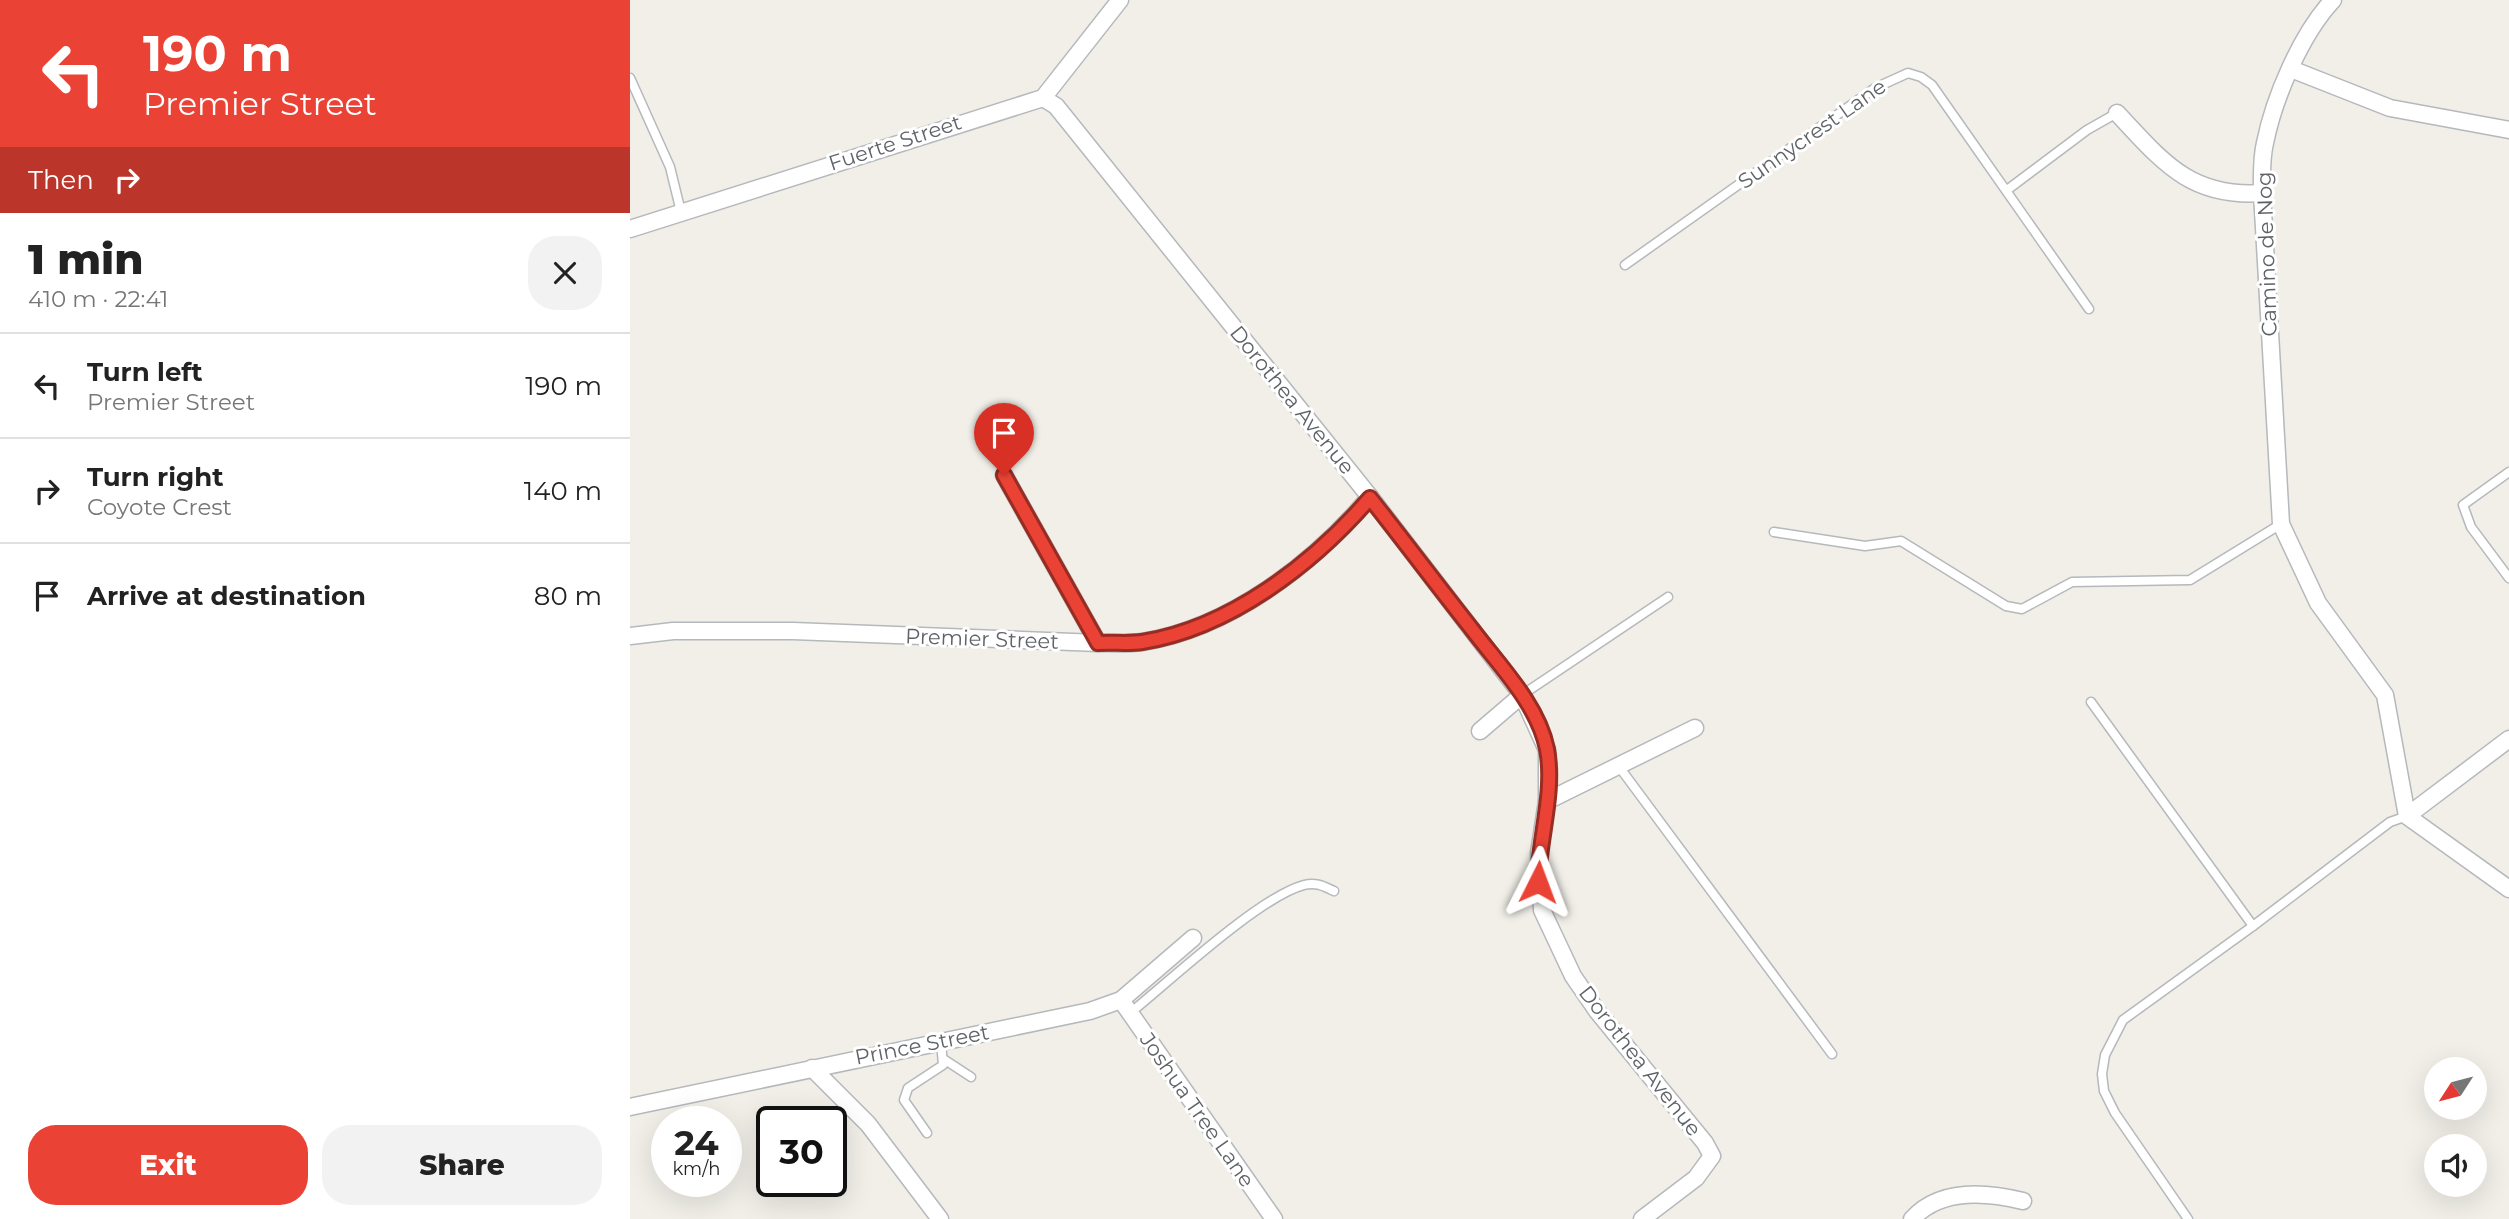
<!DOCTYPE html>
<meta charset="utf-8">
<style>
body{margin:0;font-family:Montserrat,sans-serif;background:#f2f2f2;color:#222;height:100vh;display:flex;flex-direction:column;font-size:26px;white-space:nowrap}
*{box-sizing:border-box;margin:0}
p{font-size:23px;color:#767676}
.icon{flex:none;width:38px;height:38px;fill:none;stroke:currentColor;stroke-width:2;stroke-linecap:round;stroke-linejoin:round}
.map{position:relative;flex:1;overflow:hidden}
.side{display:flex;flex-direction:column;background:#fff;width:630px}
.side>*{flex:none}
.hud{background:#ea4335;color:#fff;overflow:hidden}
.needle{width:46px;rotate:234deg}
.fabs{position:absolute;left:1794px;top:1057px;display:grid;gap:14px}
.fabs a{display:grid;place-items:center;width:63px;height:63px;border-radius:50%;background:#fff;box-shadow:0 7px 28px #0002;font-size:35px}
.speed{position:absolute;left:21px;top:1106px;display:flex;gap:14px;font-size:35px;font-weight:700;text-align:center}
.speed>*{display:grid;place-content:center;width:91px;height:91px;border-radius:50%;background:#fff;box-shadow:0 7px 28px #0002;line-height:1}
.speed small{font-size:18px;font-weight:400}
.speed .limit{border:4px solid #111;border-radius:10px;background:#fff;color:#111}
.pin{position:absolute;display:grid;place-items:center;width:60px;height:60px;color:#fff;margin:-72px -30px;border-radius:50% 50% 50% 0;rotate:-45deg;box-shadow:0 0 7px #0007}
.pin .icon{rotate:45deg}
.me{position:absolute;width:77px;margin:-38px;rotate:3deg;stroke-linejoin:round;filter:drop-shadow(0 0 5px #0008)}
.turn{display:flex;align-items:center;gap:24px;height:147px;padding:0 28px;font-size:32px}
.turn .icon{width:91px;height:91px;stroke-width:2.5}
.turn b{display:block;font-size:49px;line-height:60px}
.then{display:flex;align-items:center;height:66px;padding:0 28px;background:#0003;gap:14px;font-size:26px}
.round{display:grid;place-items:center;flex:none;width:74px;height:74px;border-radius:28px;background:#f2f2f2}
.overview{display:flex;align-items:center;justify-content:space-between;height:119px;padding:0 28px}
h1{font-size:42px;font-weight:800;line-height:52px}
.primary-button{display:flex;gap:14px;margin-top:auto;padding:14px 28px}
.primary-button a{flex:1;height:80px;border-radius:28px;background:#ea4335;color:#fff;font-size:28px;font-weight:800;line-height:80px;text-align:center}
.primary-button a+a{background:#f2f2f2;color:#222}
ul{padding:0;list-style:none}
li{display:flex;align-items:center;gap:21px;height:105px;padding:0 28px;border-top:2px solid #e0e0e0}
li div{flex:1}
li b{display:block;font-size:26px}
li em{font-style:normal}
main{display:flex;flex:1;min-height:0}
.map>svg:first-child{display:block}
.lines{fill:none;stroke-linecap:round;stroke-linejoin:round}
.service-casing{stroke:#b5b8bc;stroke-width:11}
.minor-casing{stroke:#b5b8bc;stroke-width:19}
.service{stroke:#fff;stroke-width:8}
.minor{stroke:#fff;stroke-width:16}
.route-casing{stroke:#982c22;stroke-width:18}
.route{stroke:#ea4335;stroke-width:12}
.labels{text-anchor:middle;stroke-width:6;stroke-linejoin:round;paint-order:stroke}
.street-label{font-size:21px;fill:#5f6368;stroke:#fff}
</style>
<main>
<section class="side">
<div class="hud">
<div class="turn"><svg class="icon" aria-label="left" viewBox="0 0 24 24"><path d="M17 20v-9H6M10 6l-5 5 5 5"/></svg><div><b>190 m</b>Premier Street</div></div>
<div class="then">Then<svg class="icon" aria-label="right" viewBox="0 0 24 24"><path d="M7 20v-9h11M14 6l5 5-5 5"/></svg></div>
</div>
<div class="overview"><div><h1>1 min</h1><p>410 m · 22:41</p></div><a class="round"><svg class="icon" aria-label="close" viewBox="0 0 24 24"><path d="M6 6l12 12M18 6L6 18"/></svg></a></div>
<ul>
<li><svg class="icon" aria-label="left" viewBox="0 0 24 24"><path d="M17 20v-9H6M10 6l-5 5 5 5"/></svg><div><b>Turn left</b><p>Premier Street</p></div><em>190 m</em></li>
<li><svg class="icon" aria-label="right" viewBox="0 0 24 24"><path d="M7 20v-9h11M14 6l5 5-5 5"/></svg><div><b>Turn right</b><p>Coyote Crest</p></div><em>140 m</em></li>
<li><svg class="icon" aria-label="arrive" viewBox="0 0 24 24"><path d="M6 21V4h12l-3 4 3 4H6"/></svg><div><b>Arrive at destination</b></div><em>80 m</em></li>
</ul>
<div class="primary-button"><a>Exit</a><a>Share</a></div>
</section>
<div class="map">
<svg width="1879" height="1219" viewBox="0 0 1879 1219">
<rect width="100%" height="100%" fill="#f1efe8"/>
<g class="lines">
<!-- service casing -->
<g class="service-casing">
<g id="service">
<polyline points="0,78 40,167 51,212"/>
<polyline points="1377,190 1457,130 1487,113"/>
<polyline points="995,265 1245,88 1278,73 1291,77 1302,85 1459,309"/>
<polyline points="1879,472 1833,505 1841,527 1879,578"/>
<polyline points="1144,532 1235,546 1271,541 1376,606 1392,609 1442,582 1560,580 1651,524"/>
<polyline points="892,695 1038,597"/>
<polyline points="1461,702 1623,926 1760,822 1777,816"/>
<polyline points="990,768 1202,1054"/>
<path d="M500,1013C540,981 629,897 674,885C686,882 693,886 704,891"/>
<polyline points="315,1060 341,1077"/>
<polyline points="297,1133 274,1100 278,1088 313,1065 311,1042"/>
<polyline points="1558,1219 1485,1113 1474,1091 1472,1074 1475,1055 1493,1020 1623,926"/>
</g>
</g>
<!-- minor casing -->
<g class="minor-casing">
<g id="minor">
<path d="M1703,0C1671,34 1644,98 1635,143C1631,159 1632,177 1632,193L1651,524L1688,603L1755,695L1777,816L1879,889"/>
<polyline points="1661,69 1760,108 1879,130"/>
<polyline points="413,98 426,106 740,497 892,695 917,750 917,801 909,853 912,910 943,976 967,1011 1075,1143 1082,1156 1066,1178 1012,1219"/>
<path d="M1487,113C1532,161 1560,198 1632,193"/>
<polyline points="0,229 413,98 490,0"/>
<polyline points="374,475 468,643"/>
<path d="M0,636L43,631H163L468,643C482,643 498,644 512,642C600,628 683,564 740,497"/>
<polyline points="850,731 892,695"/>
<polyline points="917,801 1065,728"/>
<polyline points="1777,816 1879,739"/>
<polyline points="491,1000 644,1219"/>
<polyline points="182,1068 238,1124 310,1219"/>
<polyline points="0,1107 460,1011 491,1000 563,938"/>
<path d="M1282,1219C1310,1188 1357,1192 1393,1201"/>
</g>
</g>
<!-- service -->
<use href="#service" class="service"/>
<!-- minor -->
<use href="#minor" class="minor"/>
</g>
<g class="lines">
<!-- route casing -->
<g class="route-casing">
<path id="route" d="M374,475L468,643C482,642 498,644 512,642C600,628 683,564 740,498C774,541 807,585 841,628C868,664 908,704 917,749C925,793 909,838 908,882"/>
</g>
<!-- route -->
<use href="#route" class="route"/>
</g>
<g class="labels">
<!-- street labels -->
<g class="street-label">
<text transform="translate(1182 134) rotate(-35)" y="7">Sunnycrest Lane</text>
<text transform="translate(265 143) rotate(-18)" y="7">Fuerte Street</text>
<text transform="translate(1637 254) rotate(-92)" y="7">Camino de Nog</text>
<text transform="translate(662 400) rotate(51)" y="7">Dorothea Avenue</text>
<text transform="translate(352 639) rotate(2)" y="7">Premier Street</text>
<text transform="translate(292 1045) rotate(-11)" y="7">Prince Street</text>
<text transform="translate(1010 1061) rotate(52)" y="7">Dorothea Avenue</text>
<text transform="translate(567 1110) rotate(55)" y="7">Joshua Tree Lane</text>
</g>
</g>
</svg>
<div class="fabs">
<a><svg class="needle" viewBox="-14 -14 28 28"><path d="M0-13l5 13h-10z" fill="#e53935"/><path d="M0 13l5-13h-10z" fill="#767676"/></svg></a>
<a><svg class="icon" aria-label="sound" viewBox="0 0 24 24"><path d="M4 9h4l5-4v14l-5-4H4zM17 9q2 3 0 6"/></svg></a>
</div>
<div class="speed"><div>24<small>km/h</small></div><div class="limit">30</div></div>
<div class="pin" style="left:374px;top:475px;background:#d93025"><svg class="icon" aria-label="arrive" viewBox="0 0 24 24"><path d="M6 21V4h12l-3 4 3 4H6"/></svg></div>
<svg class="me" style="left:908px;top:882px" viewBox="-20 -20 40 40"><path d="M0-17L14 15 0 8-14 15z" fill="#ea4335" stroke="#fff" stroke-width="4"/></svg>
</div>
</main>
